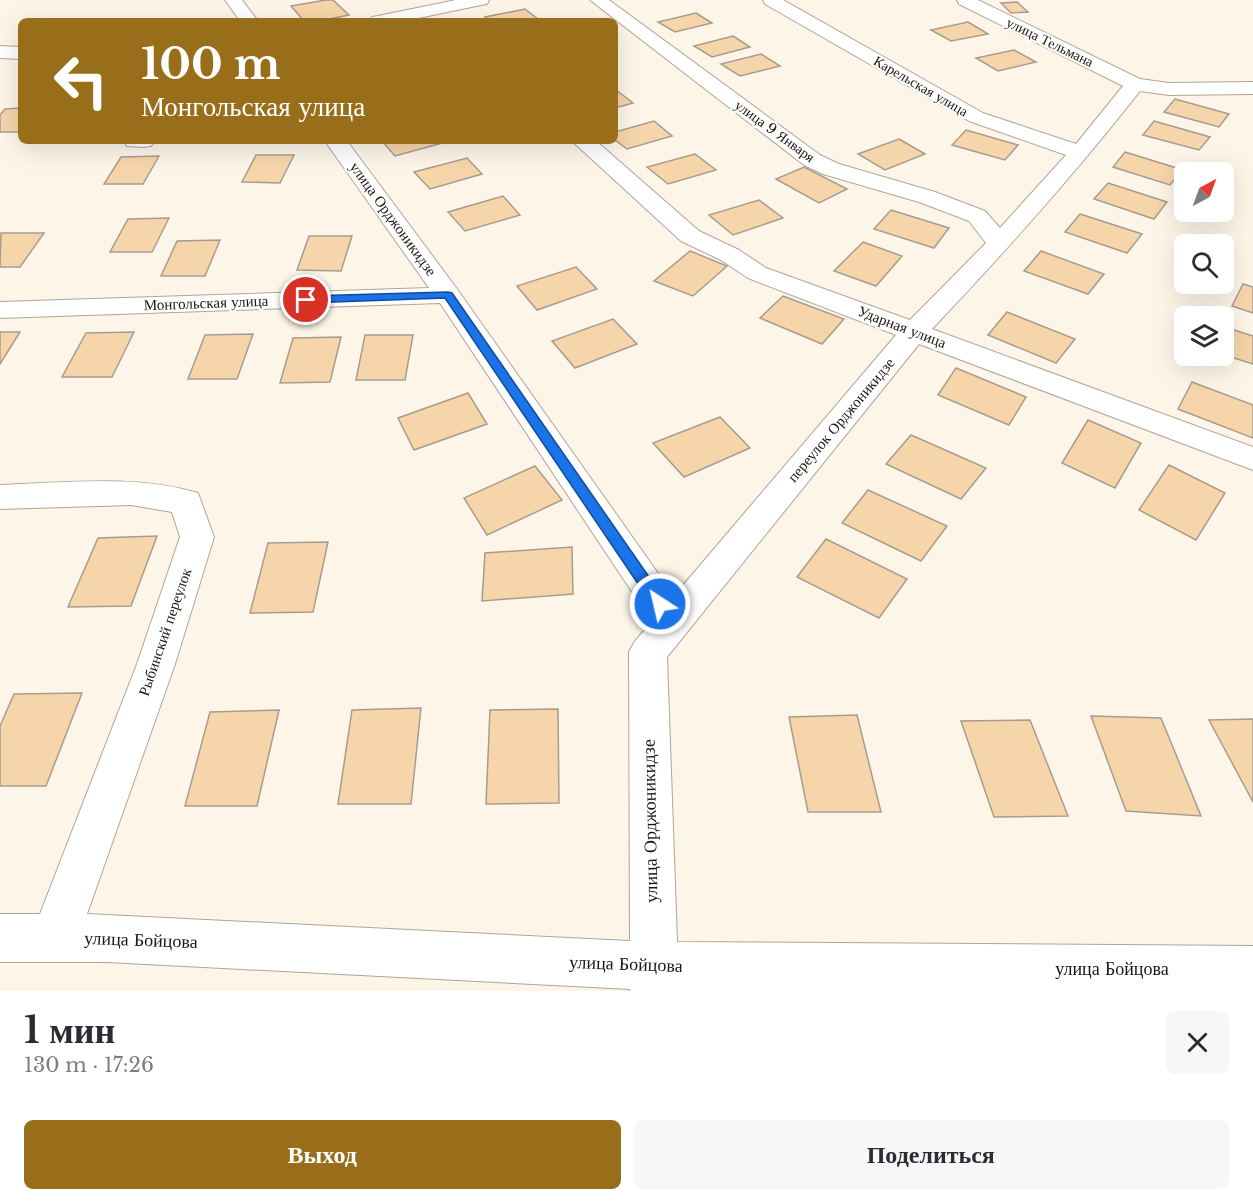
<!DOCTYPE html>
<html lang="ru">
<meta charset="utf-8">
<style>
body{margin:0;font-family:"Libre Baskerville",serif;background:#f7f7f7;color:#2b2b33;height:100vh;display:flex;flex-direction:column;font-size:22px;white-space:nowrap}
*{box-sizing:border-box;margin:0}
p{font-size:20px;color:#7c7c81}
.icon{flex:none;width:33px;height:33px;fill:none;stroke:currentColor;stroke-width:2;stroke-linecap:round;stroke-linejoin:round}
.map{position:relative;height:991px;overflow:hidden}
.side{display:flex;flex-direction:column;background:#fff;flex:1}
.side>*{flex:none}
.top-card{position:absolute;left:18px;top:18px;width:600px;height:126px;border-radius:9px;box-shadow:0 6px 24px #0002;background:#986e1a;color:#fff;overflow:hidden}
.needle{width:39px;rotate:41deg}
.buttons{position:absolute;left:1174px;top:162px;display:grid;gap:12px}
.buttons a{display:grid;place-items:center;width:60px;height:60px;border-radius:9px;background:#fff;box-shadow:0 6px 24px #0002;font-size:30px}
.pin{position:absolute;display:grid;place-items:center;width:51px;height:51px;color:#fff;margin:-26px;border:3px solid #fff;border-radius:50%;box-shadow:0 2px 6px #0007}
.me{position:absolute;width:66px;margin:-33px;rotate:325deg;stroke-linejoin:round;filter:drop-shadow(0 0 4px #0008)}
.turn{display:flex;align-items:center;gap:21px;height:126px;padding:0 24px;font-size:27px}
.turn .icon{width:78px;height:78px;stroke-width:2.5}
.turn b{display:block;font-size:42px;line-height:51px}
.round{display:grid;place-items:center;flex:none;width:63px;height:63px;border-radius:9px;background:#f7f7f7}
.summary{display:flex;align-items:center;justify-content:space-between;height:102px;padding:0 24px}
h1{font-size:36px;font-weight:700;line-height:45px}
.cta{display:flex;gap:12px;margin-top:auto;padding:12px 24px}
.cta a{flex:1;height:69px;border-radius:9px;background:#986e1a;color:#fff;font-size:24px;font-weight:700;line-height:69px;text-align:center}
.cta a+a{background:#f7f7f7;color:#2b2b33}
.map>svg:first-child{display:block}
.building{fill:#f7d5ab;stroke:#a89c8f;stroke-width:1.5}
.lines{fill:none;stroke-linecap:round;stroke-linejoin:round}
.street-casing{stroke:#b0a597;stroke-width:2}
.street{fill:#fff;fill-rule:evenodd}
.route{fill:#1a73e8;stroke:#114b97;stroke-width:1.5}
.labels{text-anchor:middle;stroke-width:4.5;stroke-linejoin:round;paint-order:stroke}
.far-street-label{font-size:14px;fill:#1a1611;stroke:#fff}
.street-label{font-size:15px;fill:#1a1611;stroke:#fff}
.near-street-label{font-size:18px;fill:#1a1611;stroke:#fff}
</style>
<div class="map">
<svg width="1253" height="991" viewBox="0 0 1253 991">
<rect width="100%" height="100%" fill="#fef5e9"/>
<!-- building -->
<g class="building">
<polygon points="326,0 333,0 349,15 319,21 304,21 291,6"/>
<polygon points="1017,2 1028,12 1011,13 1001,3"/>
<polygon points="525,9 538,19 490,21 485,17"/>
<polygon points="696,13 712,23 675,32 658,22"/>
<polygon points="968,22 988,34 951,41 931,30"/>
<polygon points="733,36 750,47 712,57 694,46"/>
<polygon points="1014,50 1036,62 998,71 976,58"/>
<polygon points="761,54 780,66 740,76 721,64"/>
<polygon points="615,90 616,90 633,103 615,108"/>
<polygon points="1175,99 1229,114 1219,127 1164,112"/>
<polygon points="21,108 21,132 0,132 0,115 5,109"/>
<polygon points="654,121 672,136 627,149 615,140 615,132"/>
<polygon points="1154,121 1210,137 1199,150 1143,135"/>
<polygon points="966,130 1018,145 1005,160 952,145"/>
<polygon points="899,139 925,154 885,170 858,154"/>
<polygon points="382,141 444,141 446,142 395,156"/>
<polygon points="1125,152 1183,170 1170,185 1113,167"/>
<polygon points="695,154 716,170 668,184 647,167"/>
<polygon points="256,155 294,155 280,183 242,182"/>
<polygon points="159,156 143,184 104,184 121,157"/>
<polygon points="467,158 482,174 430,189 414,172"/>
<polygon points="804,167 847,189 819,203 776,179"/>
<polygon points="1108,183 1167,202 1154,219 1094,199"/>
<polygon points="503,196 520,215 465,231 448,212"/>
<polygon points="759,200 783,218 733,235 709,215"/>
<polygon points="891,210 949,228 934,248 874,229"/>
<polygon points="1080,214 1142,234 1127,253 1065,232"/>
<polygon points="169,218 152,252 110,252 128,219"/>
<polygon points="1,233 44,233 20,267 0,267"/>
<polygon points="309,236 352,236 341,271 297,270"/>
<polygon points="220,240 205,276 161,276 177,241"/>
<polygon points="863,242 902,256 876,286 834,271"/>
<polygon points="690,251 727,266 693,296 654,281"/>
<polygon points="1041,251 1104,274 1088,294 1024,271"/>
<polygon points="576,267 597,289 537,310 517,286"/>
<polygon points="1243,284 1253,287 1253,313 1232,306"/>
<polygon points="783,296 844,319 822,344 760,318"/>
<polygon points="1007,312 1075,339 1056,363 988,335"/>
<polygon points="613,319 637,344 575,368 552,341"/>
<polygon points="1231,329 1253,336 1253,364 1224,355"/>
<polygon points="0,332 20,332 0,364"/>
<polygon points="134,332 112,377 62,377 86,333"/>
<polygon points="253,334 237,379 188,379 205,335"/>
<polygon points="365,335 413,335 405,380 356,380"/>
<polygon points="341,337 330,382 280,383 293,338"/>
<polygon points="956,368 1026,397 1009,425 938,395"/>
<polygon points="1192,382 1253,405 1253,438 1178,409"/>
<polygon points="468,393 487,424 414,450 398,418"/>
<polygon points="720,417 750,448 684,477 653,443"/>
<polygon points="1088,420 1141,443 1115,488 1062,463"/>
<polygon points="911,435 986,468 961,499 886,464"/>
<polygon points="1169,465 1225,493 1196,540 1139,510"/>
<polygon points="535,466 562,500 487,535 464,498"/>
<polygon points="868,490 947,526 921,561 842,523"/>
<polygon points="157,536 131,606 68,607 98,538"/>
<polygon points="826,539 907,579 879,618 797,577"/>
<polygon points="328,542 313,612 250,613 268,543"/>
<polygon points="572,547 573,594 482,601 485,553"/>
<polygon points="82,693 46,786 0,786 0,726 14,694"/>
<polygon points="421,708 411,804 338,804 352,710"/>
<polygon points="558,709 559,803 486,804 490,710"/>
<polygon points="279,710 257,806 185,806 210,712"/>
<polygon points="857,715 881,812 808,812 789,717"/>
<polygon points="1091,716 1161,718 1201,816 1126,811"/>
<polygon points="1253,719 1253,802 1209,720"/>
<polygon points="1030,720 1068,816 994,817 961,721"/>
</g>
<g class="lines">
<!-- street casing -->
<g class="street-casing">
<g id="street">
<polygon points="225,0 242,0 258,21 240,21"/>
<polygon points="456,0 489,0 487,4 481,5 404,21 369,21 372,17 378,16"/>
<path d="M590,0H609L820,155L839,164L935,192L985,211L1000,228L1066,155L969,121L765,4L763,0H783L983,113L1076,144L1123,86L959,4L957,0H978L1140,79L1169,83L1253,82V94L1169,95L1140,91C1075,174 1005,252 932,329L1253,447V470L919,344L667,657L677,942L1253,946V991H630V989L107,962H0V914H40L137,664L180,537L172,512L131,505L0,509V485C65,483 134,474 198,493L214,537L175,664L87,914L630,941L629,652L635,641L652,622L440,303L0,318V302L429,288L325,141H347L457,289L674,596L896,335L748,278L721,260L681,241L572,141H596L699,231L739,250L766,268L910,320L986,243L969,221L919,202L823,174L804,165Z"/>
<polygon points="0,46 21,47 21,59 0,58"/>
<polygon points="124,141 154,141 151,146 143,147 127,146"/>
</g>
</g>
<!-- street -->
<use href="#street" class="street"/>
</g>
<!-- route -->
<polygon class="route" points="448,292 452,293 665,600 668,604 665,609 655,609 445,298 306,303 301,300 306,296"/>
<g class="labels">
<!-- far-street labels -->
<g class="far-street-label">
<text transform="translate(1050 42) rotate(26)" y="5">улица Тельмана</text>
<text transform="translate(921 86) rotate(30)" y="5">Карельская улица</text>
<text transform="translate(775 131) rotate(36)" y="5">улица 9 Января</text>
</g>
<!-- street labels -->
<g class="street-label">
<text transform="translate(393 219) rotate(54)" y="5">улица Орджоникидзе</text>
<text transform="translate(206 303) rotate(-2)" y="5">Монгольская улица</text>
<text transform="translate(902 327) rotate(21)" y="5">Ударная улица</text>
<text transform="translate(841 420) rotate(-50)" y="5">переулок Орджоникидзе</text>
<text transform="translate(165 632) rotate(-71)" y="5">Рыбинский переулок</text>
</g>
<!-- near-street labels -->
<g class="near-street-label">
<text transform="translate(650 821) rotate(-91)" y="6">улица Орджоникидзе</text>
<text transform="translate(141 940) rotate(2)" y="6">улица Бойцова</text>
<text transform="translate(626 964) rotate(2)" y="6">улица Бойцова</text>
<text x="1112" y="975">улица Бойцова</text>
</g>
</g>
</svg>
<div class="buttons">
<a><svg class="needle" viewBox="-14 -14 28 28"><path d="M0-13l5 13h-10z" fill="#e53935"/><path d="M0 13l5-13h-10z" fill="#7c7c81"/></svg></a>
<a><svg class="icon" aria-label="search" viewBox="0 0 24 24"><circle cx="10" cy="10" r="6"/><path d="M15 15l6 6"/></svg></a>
<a><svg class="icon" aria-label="layers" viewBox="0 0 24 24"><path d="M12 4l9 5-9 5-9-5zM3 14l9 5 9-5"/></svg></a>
</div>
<div class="pin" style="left:306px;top:300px;background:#d93025"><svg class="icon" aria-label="arrive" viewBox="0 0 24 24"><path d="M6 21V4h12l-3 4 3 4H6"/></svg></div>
<svg class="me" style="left:660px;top:604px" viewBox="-20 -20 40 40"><circle r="17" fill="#1a73e8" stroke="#fff" stroke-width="3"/><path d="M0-11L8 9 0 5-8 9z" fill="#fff"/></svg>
<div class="top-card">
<div class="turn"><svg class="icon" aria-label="left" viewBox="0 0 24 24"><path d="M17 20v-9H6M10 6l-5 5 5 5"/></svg><div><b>100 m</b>Монгольская улица</div></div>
</div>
</div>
<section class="side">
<div class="summary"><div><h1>1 мин</h1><p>130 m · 17:26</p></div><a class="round"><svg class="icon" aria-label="close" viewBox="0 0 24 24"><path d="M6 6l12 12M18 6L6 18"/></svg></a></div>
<div class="cta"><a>Выход</a><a>Поделиться</a></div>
</section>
